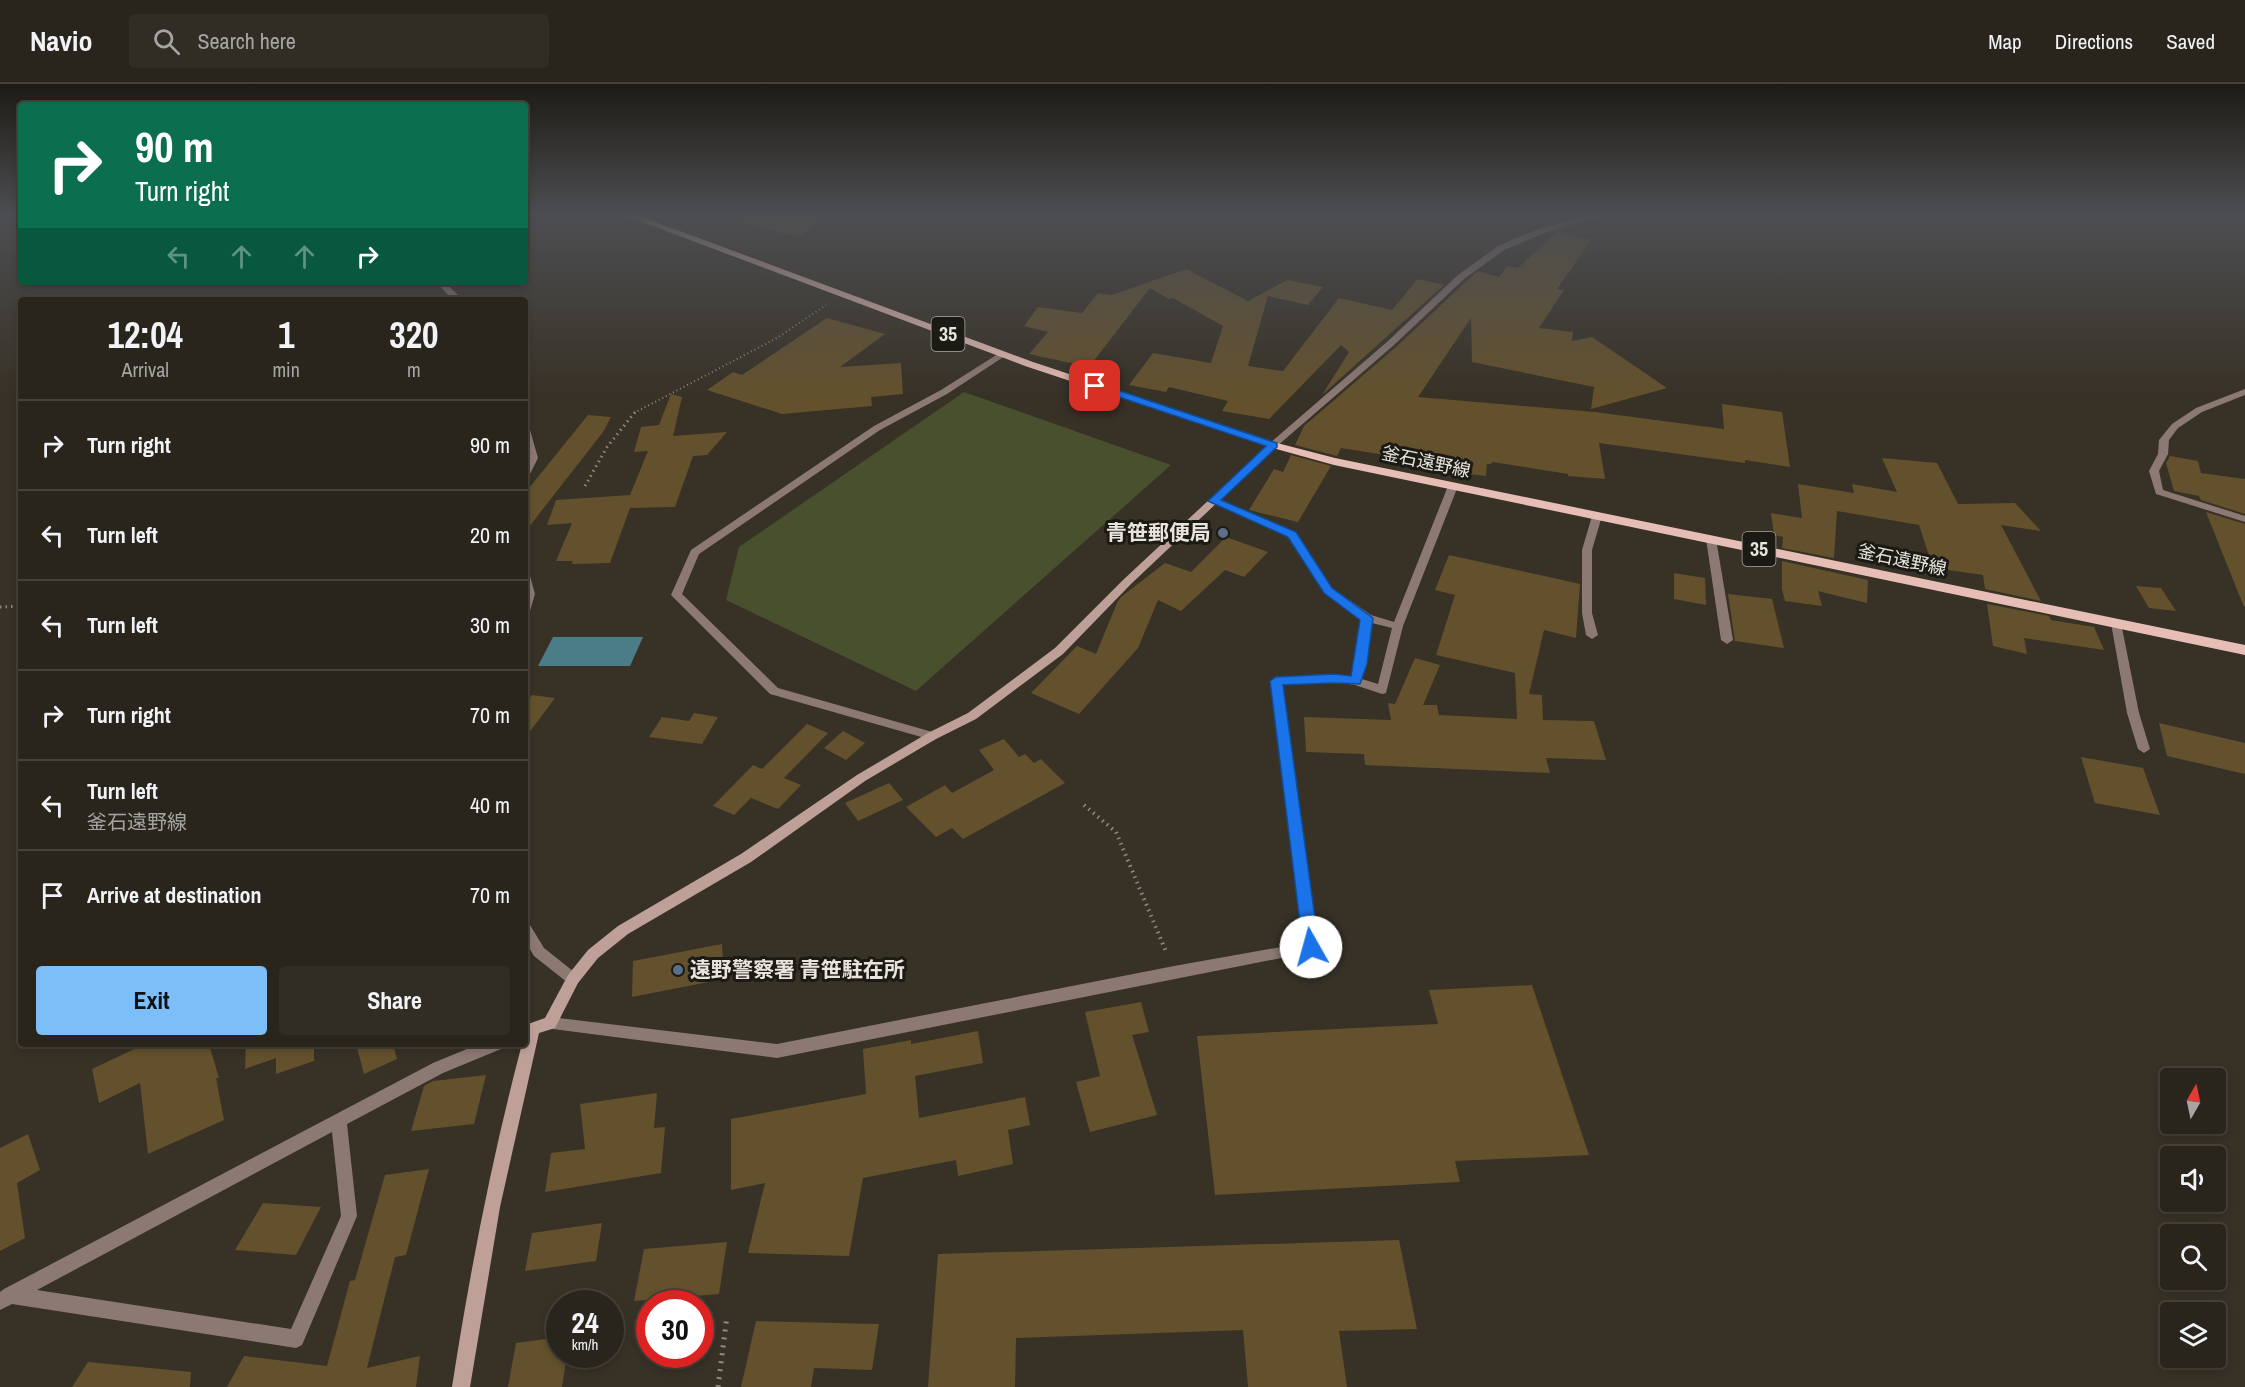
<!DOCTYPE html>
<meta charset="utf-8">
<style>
body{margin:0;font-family:"Archivo Narrow","Noto Sans JP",sans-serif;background:#312d25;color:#f1f3f6;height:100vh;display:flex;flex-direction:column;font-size:22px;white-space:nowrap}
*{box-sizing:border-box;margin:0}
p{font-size:20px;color:#a5a5a3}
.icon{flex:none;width:33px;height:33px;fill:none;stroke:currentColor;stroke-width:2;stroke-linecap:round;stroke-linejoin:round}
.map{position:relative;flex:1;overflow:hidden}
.panel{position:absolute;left:18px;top:213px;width:510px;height:750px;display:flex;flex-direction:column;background:#29251c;border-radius:6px;box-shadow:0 3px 9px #0003,0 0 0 2px #45423b}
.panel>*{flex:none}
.hud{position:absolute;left:18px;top:18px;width:510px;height:183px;border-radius:6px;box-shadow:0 3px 9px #0003,0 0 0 2px #45423b;background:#0b6e4f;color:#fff;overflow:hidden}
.needle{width:39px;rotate:9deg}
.controls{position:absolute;left:2160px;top:984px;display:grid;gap:12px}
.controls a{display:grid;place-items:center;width:66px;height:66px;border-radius:6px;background:#29251c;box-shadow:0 3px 9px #0003,0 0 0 2px #45423b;font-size:30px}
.speed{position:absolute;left:546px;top:1206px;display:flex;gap:12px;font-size:30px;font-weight:700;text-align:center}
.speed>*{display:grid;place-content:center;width:78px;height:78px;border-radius:50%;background:#29251c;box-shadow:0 3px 9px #0003,0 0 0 2px #45423b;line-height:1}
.speed small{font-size:15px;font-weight:400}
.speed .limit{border:9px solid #d22;background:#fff;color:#111}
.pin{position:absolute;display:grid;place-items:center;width:51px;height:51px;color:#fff;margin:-26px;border-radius:12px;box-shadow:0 3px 9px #0006}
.me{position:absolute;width:66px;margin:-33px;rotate:353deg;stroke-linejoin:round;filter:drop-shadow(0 0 4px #0008)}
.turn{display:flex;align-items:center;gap:21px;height:126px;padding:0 18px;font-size:27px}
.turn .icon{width:78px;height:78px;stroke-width:2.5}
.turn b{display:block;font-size:42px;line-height:51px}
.lanes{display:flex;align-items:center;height:57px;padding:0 18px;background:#0003;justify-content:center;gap:30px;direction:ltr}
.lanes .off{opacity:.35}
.eta{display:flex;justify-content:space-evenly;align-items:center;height:102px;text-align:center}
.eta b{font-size:36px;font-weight:800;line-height:42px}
.cta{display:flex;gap:12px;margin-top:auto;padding:12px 18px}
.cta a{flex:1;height:69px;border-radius:6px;background:#7bbef8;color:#111;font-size:24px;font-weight:800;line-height:69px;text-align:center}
.cta a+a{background:#312d25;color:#f1f3f6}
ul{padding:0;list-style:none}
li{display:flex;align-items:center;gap:18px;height:90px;padding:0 18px;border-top:2px solid #45423b}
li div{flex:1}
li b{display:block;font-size:22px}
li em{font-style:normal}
header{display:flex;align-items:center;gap:36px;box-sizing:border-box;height:84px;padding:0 30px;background:#29251c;border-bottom:2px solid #45423b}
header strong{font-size:28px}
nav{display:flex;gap:33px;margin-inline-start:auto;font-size:21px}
.search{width:420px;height:54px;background:#312d25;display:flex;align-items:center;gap:15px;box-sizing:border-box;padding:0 21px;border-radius:6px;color:#a5a5a3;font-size:22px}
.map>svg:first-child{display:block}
.green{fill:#48502e}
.water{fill:#4b7d89}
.building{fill:#63512d}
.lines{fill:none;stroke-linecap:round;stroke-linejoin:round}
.path-far3{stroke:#8f8a81;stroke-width:2;stroke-dasharray:1 3;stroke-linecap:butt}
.path-far2{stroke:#8f8a81;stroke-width:3;stroke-dasharray:1.5 4;stroke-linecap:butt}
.path-far1{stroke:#8f8a81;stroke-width:4;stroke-dasharray:1.5 4.5;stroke-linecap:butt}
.path{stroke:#8f8a81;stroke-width:5;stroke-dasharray:2 6;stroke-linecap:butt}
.street{fill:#8c7974;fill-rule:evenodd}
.secondary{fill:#bfa099;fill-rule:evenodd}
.primary{fill:#e7beb5;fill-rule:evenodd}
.route{fill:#1a73e8;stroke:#114b97;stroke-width:1.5}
.service-dot{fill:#5c6f8a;stroke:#1c1a15;stroke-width:2}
.labels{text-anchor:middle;stroke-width:6;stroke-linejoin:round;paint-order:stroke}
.far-street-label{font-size:18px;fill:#e9e5de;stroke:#1c1a15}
.shield{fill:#1c1a15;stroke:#aca8a2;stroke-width:1.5}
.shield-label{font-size:20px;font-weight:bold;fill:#e9e5de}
.poi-label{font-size:21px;font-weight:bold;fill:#e9e5de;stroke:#1c1a15;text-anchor:end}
</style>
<header>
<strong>Navio</strong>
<div class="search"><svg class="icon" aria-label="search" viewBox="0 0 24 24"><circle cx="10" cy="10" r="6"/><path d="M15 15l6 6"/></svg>Search here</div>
<nav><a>Map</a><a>Directions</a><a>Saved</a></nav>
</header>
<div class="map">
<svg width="2245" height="1303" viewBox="0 0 2245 1303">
<rect width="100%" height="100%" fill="#373126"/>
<!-- green -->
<polygon class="green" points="964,308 1171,381 916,607 726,516 739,463"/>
<!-- water -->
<polygon class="water" points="553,553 643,553 630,582 538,582"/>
<!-- building -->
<g class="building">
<polygon points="742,130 826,130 800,153 742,138"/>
<polygon points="1557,147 1591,156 1557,205 1564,206 1539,244 1573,248 1572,257 1592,253 1667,304 1591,325 1594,303 1472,278 1471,234 1418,313 1595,328 1724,345 1722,320 1782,328 1790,383 1745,376 1745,379 1599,359 1605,395 1568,392 1568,390 1492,378 1491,380 1487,380 1486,392 1460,389 1461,384 1405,374 1341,364 1337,372 1295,361 1304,342 1396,263 1470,194 1478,187 1499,193 1507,182 1518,184"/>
<polygon points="1186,185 1248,217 1287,196 1323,203 1308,221 1268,212 1248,282 1283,287 1339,214 1392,226 1418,195 1444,201 1322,311 1349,268 1341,261 1269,335 1222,327 1228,317 1169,303 1166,308 1129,301 1153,269 1211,279 1223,242 1173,214 1169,215 1150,204 1089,283 1029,270 1048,248 1024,242 1038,223 1082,229 1098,209 1112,211"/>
<polygon points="827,234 885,250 840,283 901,279 903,310 871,313 872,322 782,330 707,306 733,288 742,291"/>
<polygon points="671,310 682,313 673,352 727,348 707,371 693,372 675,423 630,424 610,479 572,480 573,477 556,477 572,439 547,441 556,416 630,411 648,367 634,368 641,343 659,341"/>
<polygon points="588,331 611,333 603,348 525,448 525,409"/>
<polygon points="1291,371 1331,382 1298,438 1249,426 1274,385 1283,388"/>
<polygon points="2170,372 2198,377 2201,389 2245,395 2245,430 2201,416 2199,412 2174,407 2166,379"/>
<polygon points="1882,374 1937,379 1958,420 2015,419 2041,447 2001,441 2041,517 1985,505 1983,491 1933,484 1919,441 1837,427 1834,474 1782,464 1783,453 1774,451 1771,429 1802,434 1798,400 1854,409 1852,400 1897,408"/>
<polygon points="2206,428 2245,440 2245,522 2244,523"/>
<polygon points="1226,453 1268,468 1244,493 1225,486 1181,527 1158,516 1138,564 1079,630 1031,609 1077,562 1096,570 1117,519 1121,513 1165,479 1191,488"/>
<polygon points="1449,471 1580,500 1576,554 1544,546 1529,610 1542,611 1543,636 1594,637 1606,676 1546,674 1550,689 1365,681 1364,670 1306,668 1304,633 1391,636 1388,619 1395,620 1415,574 1440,581 1423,621 1437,621 1439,631 1517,635 1515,589 1436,571 1455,511 1435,506"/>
<polygon points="1782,477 1868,496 1867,519 1818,507 1822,522 1785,517 1782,505"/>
<polygon points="1674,489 1705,494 1706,521 1674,515"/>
<polygon points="2136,502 2161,504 2176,527 2149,524"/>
<polygon points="1728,510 1772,515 1784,564 1735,557"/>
<polygon points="1987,520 2049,532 2051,536 2094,543 2104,566 2024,554 2027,570 1993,562"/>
<polygon points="532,611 555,614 525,654 525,620"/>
<polygon points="694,629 718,633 702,660 649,653 662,633 689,637"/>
<polygon points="2159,639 2245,659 2245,690 2167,672"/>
<polygon points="807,640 828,649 784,694 801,701 778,725 751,714 734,731 713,722 753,681 762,685"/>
<polygon points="843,647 865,659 846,676 824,664"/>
<polygon points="1004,655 1019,673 1025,670 1034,679 1041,675 1065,699 963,755 952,744 936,753 906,723 945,701 952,709 994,686 979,666"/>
<polygon points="2081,673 2143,684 2160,731 2095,719"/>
<polygon points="889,699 903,716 858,737 845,719"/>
<polygon points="722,860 724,895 632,913 633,877"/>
<polygon points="1532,901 1589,1071 1455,1077 1460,1098 1215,1111 1197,952 1438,940 1429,906"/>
<polygon points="1141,918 1149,948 1132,951 1157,1031 1090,1048 1076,998 1100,992 1085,928"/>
<polygon points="978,947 983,979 915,992 919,1034 1025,1013 1030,1041 1008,1046 1013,1080 958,1092 956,1076 863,1094 849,1172 748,1169 765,1099 731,1106 731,1035 866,1010 863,965 911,956 911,960"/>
<polygon points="145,960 209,960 219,994 216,994 224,1036 148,1070 140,999 99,1019 92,985"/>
<polygon points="246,960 314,960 314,977 276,990 276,974 245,985"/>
<polygon points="356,960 393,960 397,975 364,990"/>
<polygon points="486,991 474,1040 411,1047 424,1002 433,997"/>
<polygon points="657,1009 654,1044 665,1043 661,1089 545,1108 551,1069 585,1065 580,1020"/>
<polygon points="28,1050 40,1086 17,1099 25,1154 0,1167 0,1064"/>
<polygon points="429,1085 406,1171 395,1173 367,1284 420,1272 416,1303 227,1303 244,1272 327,1282 350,1197 355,1196 385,1091"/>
<polygon points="263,1119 321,1123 296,1171 235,1166"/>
<polygon points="602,1139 596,1177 525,1187 532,1149"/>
<polygon points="1399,1156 1417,1245 1339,1247 1347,1303 1248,1303 1243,1246 1016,1254 1015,1303 928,1303 938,1170"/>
<polygon points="727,1158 719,1210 634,1217 644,1165"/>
<polygon points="756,1237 879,1240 872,1286 814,1284 811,1303 741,1303"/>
<polygon points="560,1253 560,1270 567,1270 562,1303 508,1303 516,1259"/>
<polygon points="88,1278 191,1288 190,1303 72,1303"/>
</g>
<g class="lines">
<!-- path-far3 -->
<polyline class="path-far3" points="634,329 777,254 826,221"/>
<!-- path-far2 -->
<g class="path-far2">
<polyline points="585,402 607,363 636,327"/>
<polyline points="0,523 21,522"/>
</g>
<!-- path-far1 -->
<polyline class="path-far1" points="1084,721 1116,748 1167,870"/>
<!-- path -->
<polyline class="path" points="718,1303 727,1232"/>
<!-- street -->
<g class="street">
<polygon points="1597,130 1609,130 1544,149 1504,166 1464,195 1394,261 1276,363 1270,363 1270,359 1388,257 1458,191 1498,162 1538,145"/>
<polygon points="436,198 444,198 458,211 459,216 451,216 451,214"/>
<polygon points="1001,268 1008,270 947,310 880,346 699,470 682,510 778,604 936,649 938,652 936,655 932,656 770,610 671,511 691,466 874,342 941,306"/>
<polygon points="2245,305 2245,311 2202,328 2178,344 2169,356 2168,370 2159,387 2163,406 2245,432 2245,438 2156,410 2149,387 2158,370 2159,356 2172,340 2196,324"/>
<polygon points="525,343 530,346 538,374 530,390 525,393 525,381 528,374 525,362"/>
<path d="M1453,399L1458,402L1403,542L1386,609L1382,610L1355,601L1334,598L1282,601L1318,863L1316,867L777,974L545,944L543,939L545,934L550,933L777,960L1174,882L1303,859L1270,598L1276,594L1334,590L1352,593L1355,581L1361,535L1324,508L1288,453L1209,417L1211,415H1217L1296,449L1332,504L1371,531L1394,538L1448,402ZM1372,539L1392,544L1378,600L1362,595L1367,581Z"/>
<polygon points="1597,429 1602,432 1592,466 1592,529 1598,551 1592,555 1586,551 1582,529 1582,466 1592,432"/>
<polygon points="1711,452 1716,455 1733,556 1727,560 1721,556 1706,455"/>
<polygon points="525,489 530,492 535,510 530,527 525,530"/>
<polygon points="2116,535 2121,539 2139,629 2150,665 2144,669 2138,665 2127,629 2111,539"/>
<polygon points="525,839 530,841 544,864 578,891 580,895 578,899 573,901 568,899 534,872 525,857"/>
<path d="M479,960H503L501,965L443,989L347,1040L357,1132L302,1261L296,1264L12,1220L0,1226V1208L4,1205L433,979ZM332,1048L341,1132L291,1245L37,1206Z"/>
</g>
<!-- secondary -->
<path class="secondary" d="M1273,358L1276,359V363L1131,500L1063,570L976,635L936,655L865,697L751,778L628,850L598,874L578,899L555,944L539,949L500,1123L470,1303H452C470,1187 492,1073 522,960H525V947L528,940L545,934L568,891L588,866L618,842L741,770L857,691L928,649L968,629L1055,564L1123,496L1270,359Z"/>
<!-- primary -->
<polygon class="primary" points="621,130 634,130 1033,278 1277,359 1335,374 2245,561 2245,571 1334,381 1269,363 1025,282"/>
</g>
<!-- sky -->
<linearGradient id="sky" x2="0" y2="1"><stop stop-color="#1e1b15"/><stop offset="0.42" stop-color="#4d4e52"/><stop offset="1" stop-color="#4d4e52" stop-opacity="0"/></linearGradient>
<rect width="2245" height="313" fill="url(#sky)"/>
<!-- route -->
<polygon class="route" points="1092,300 1099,300 1277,359 1277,363 1221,416 1296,448 1332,504 1373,534 1367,580 1360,600 1334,599 1283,601 1319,863 1317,868 1311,870 1306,868 1303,863 1270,597 1276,593 1334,590 1351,592 1360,536 1324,509 1288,453 1208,417 1266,362 1092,304"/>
<!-- markers -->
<g class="service-dot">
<circle cx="1223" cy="449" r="6"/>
<circle cx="678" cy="886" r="6"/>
</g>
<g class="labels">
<!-- far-street labels -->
<g class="far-street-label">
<text transform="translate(1426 378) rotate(12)" y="6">釜石遠野線</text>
<text transform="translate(1902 476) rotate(12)" y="6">釜石遠野線</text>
</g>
<!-- shield labels -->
<g class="shield">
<rect x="931.5" y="233" width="33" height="34" rx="4.5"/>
<rect x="1742.5" y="448" width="33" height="34" rx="4.5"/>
</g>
<g class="shield-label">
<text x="948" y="257">35</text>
<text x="1759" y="472">35</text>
</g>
<!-- poi labels -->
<g class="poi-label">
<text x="1211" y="456">青笹郵便局</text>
<text x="690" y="893" text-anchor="start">遠野警察署 青笹駐在所</text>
</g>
</g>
</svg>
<div class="controls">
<a><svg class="needle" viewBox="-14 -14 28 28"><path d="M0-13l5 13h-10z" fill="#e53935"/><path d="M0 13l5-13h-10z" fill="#a5a5a3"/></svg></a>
<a><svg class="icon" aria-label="sound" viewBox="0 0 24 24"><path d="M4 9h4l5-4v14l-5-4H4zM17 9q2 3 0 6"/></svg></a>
<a><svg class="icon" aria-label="search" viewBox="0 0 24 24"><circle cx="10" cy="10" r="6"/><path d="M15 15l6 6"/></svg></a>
<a><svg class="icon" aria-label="layers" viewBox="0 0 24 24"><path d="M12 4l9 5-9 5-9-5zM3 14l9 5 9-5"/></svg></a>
</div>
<div class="speed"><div>24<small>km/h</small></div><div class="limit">30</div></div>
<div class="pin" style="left:1095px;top:302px;background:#d93025"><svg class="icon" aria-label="arrive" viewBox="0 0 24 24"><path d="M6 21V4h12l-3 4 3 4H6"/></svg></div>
<svg class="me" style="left:1311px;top:863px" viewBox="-20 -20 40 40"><circle r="19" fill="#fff"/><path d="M0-13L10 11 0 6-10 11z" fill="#1a73e8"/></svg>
<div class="hud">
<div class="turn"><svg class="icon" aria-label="right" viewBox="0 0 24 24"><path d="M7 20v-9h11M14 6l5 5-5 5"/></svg><div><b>90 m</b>Turn right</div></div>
<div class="lanes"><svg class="icon off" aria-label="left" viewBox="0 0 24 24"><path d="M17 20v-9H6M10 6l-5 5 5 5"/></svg><svg class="icon off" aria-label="ahead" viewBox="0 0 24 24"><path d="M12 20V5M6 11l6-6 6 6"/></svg><svg class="icon off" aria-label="ahead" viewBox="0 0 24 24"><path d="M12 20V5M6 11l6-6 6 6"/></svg><svg class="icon" aria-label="right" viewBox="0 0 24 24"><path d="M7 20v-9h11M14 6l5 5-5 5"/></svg></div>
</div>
<section class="panel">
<div class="eta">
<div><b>12:04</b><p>Arrival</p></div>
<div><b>1</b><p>min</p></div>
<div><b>320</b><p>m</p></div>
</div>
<ul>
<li><svg class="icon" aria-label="right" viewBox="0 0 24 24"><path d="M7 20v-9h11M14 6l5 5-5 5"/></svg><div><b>Turn right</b></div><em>90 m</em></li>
<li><svg class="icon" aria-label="left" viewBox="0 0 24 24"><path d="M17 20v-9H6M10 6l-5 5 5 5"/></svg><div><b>Turn left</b></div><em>20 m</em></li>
<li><svg class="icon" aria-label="left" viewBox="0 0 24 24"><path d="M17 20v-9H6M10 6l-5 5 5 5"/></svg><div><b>Turn left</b></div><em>30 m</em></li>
<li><svg class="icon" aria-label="right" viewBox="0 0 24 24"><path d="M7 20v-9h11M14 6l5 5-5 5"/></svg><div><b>Turn right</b></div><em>70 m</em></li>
<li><svg class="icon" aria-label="left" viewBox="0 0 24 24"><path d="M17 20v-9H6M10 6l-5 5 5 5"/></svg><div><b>Turn left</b><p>釜石遠野線</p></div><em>40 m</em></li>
<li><svg class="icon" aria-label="arrive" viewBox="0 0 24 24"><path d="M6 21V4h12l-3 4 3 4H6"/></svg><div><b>Arrive at destination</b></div><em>70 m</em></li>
</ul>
<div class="cta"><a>Exit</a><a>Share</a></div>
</section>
</div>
